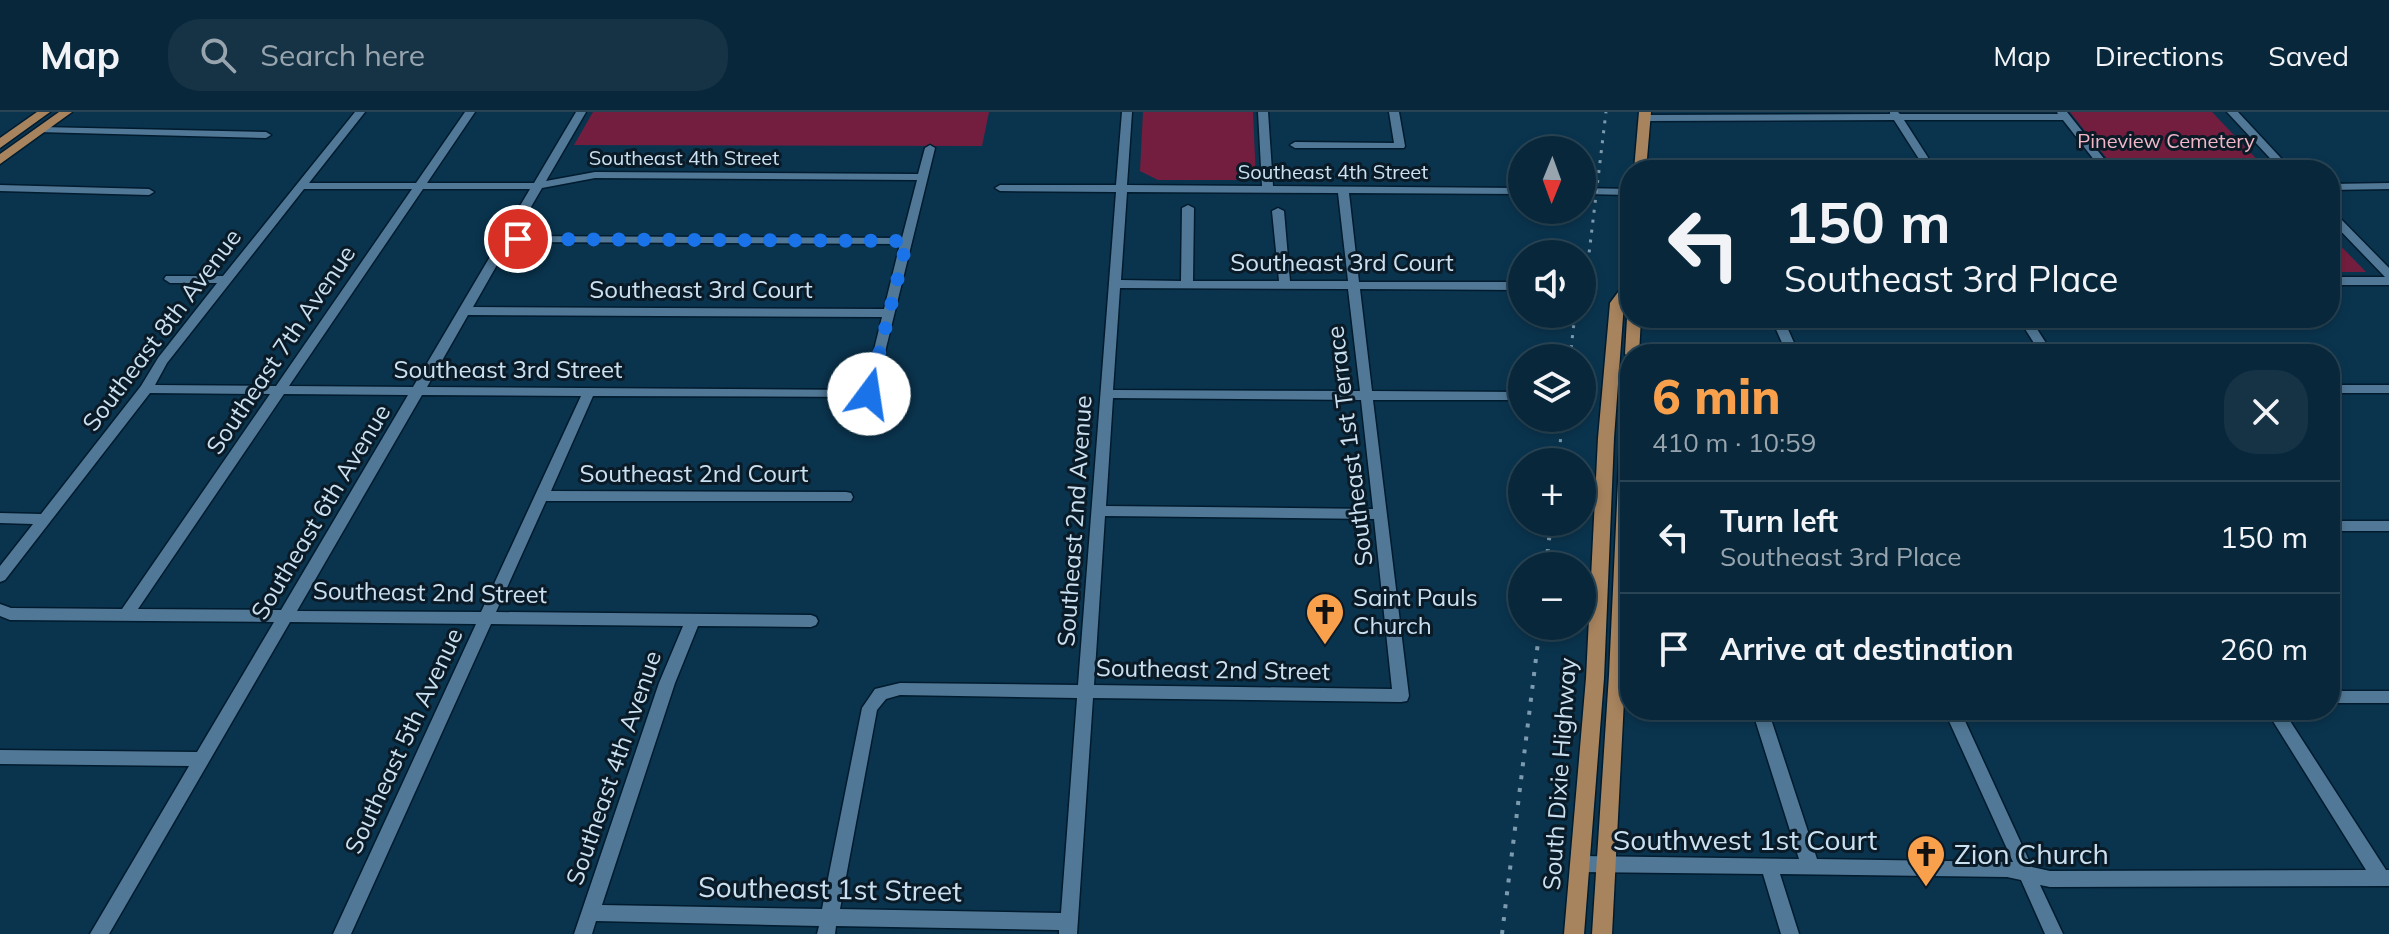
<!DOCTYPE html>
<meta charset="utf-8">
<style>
body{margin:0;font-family:Mulish,sans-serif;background:#163345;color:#f1f3f6;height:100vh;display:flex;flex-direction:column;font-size:30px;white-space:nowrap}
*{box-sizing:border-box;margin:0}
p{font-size:26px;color:#98a5af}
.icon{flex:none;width:44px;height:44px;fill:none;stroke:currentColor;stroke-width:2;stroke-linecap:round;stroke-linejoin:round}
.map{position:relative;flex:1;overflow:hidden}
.side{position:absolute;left:1620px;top:232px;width:720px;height:376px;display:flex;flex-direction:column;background:#08273a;border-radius:32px;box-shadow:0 4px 12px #0003,0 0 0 2px #294454}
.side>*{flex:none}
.top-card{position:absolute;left:1620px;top:48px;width:720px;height:168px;border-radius:32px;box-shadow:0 4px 12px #0003,0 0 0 2px #294454;background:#08273a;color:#f1f3f6;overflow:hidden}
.needle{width:52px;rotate:181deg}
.buttons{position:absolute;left:1508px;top:24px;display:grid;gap:16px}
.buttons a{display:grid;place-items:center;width:88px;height:88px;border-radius:50%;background:#08273a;box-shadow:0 4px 12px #0003,0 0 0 2px #294454;font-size:40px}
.pin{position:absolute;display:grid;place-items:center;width:68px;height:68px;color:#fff;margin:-34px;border:4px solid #fff;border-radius:50%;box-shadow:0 2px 8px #0007}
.me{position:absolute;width:88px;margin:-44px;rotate:14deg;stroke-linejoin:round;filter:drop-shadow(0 0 6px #0008)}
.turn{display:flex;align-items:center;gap:28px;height:168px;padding:0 32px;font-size:36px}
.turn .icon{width:104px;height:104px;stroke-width:2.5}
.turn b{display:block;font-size:56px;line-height:68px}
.round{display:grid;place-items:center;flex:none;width:84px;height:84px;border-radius:32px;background:#163345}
.summary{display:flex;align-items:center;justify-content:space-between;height:136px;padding:0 32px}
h1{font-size:48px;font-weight:800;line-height:60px;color:#f9a04c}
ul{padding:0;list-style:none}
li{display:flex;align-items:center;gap:24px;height:112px;padding:0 32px;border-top:2px solid #294454}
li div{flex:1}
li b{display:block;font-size:30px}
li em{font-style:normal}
header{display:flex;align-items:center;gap:48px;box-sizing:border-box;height:112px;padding:0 40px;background:#08273a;border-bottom:2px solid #294454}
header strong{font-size:38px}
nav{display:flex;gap:44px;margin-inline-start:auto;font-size:28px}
.search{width:560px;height:72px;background:#163345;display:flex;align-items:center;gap:20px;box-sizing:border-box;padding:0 28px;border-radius:32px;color:#98a5af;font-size:30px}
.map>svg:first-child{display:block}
.green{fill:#741e3f}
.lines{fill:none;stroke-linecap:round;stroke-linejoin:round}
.minor-casing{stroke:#001b2e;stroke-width:3}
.major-casing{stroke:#001b2e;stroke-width:3}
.minor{fill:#517997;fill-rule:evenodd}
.major{fill:#a8845e;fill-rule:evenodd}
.rail-far1{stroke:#7d9baf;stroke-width:3;stroke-dasharray:3 7;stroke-linecap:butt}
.rail{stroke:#7d9baf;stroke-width:4;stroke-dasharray:4 9;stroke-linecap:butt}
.route{stroke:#1a73e8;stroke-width:14;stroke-dasharray:0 25.2}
.labels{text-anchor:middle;stroke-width:6;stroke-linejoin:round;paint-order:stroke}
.far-park-label{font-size:20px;fill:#f1b7c7;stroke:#0a1a26}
.far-street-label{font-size:20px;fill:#cbe1f1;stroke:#0a1a26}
.street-label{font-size:24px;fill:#cbe1f1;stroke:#0a1a26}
.poi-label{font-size:24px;fill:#cbe1f1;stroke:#0a1a26;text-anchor:start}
.near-street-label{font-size:28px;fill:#cbe1f1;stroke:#0a1a26}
.near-poi-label{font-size:28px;fill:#cbe1f1;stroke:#0a1a26;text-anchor:start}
</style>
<header>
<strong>Map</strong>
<div class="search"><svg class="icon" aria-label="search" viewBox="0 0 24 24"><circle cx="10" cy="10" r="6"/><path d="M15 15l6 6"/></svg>Search here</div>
<nav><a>Map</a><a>Directions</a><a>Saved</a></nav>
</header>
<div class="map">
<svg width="2389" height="822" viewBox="0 0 2389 822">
<rect width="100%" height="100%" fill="#0a344e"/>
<!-- green -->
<g class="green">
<polygon points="593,0 989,0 982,34 574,33"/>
<polygon points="1143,0 1253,0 1256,68 1158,68 1140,59"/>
<polygon points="2070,0 2212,0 2267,58 2116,58"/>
<polygon points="2330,122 2330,123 2366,160 2330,160"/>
</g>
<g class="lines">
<!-- minor casing -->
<g class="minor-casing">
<g id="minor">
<path d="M355,0H365L309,71H416L465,0H475L427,71H534L576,0H586L546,69L595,60L918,62L925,36L930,33L935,36L874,285L593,284L551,379L846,380L851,381L853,385L851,389H546L496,500L811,503L816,505L818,509L816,513L811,515L698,514L675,571L602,793L822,797L862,596L875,577L900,571L1078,573L1116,80L1000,79L995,76L1000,73H1116L1122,0H1132L1127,73L1262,74L1258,0H1268L1273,74L1522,76V82L1349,81L1359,170H1522V178L1360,177L1372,279L1522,280V288H1373L1409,584L1407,589L1401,590L1093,586L1077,822H1059V818L836,814L835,822H817L819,814L596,809L592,822H574L659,571L683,514L491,512L351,822H333L476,512L290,510L109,822H90L189,654L0,652V638L197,640L274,510L10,508L0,504V492L11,496L122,497L270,282L150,281L5,468L0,470V454L33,412L0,411V401L41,402L141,274L158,246L217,171H170L164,167L166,164H223ZM595,66L917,68L902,126L514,124L542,76ZM304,77H412L276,274L155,273L167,251ZM423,77H530L413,275L289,274ZM1127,80L1338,81L1348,169H1290L1284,99L1278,96L1272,99L1279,169H1193L1194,96L1188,93L1182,96L1181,169L1121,168ZM510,130L900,132L884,197L473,195ZM1120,176L1348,177L1360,279L1113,278ZM468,203L882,205L864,278L427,275ZM284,282L408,283L281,498L138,497ZM422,283L581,284L481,500L297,499ZM1113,286L1361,288L1373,397L1106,394ZM1105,404L1374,407L1392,577L1094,573ZM900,583L1077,586L1061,801L840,797L877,598L886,587Z"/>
<polygon points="1389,0 1399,0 1405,34 1404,36 1295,36 1290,33 1295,30 1394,31"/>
<polygon points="1890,0 1898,0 1900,2 2058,2 2057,0 2067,0 2113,58 2102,58 2063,8 1904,8 1936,58 1926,58 1894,8 1645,9 1640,6 1645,3 1890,2"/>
<polygon points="2227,0 2238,0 2292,58 2281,58"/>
<polygon points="41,15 266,20 271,23 266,26 37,20 37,16"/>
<polygon points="2389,71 2389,77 2330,78 2330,72"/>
<polygon points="0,73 149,77 154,80 149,83 0,79"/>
<polygon points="1582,76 1630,77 1630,83 1582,82"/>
<polygon points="2330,99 2334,100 2389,156 2389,173 2330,173 2330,165 2385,165 2330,108"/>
<polygon points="1771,206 1783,206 1799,242 1787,242"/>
<polygon points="2018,206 2030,206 2053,242 2041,242"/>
<rect x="2330" y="273" width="59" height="8"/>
<rect x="2330" y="409" width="59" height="10"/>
<polygon points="1618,557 1630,558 1630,570 1613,567 1610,563 1613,559"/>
<rect x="2330" y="579" width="59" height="12"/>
<polygon points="1752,598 1768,598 1817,747 2013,750 1944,598 1960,598 2032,755 2050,759 2366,758 2266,598 2283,598 2386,758 2389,758 2389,774 2050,775 2040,773 2063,822 2045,822 2021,768 2007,765 1780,762 1799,822 1781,822 1763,762 1580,760 1574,758 1571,752 1574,746 1580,744 1799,747"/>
</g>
</g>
<!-- major casing -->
<g class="major-casing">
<g id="major">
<polygon points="37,0 50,0 0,36 0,26"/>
<polygon points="59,0 72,0 0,52 0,42"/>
<polygon points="1639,0 1651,0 1646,58 1634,58"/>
<polygon points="1629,171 1630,183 1624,191 1614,326 1604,566 1584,822 1564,822 1586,566 1598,326 1610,191 1624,172"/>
<polygon points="1630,203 1630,206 1641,206 1639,242 1630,242 1630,246 1625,242 1627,206"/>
<polygon points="1630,258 1630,471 1612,822 1592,822 1609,563 1623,263"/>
</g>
</g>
<!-- minor -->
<use href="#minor" class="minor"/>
<!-- major -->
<use href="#major" class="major"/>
<!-- rail-far1 -->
<g class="rail-far1">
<polyline points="1582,200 1606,0"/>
<polyline points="1570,246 1575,202"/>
<polyline points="1558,350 1563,306"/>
</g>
<!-- rail -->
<g class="rail">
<polyline points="1546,454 1551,410"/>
<polyline points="1502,822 1540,514"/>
</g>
</g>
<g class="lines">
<!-- route -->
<polyline class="route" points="518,127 907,129 869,282"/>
</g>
<!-- icons -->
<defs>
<g id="church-pin" transform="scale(2)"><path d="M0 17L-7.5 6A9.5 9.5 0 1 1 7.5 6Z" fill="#f9a04c" stroke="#0a1a26"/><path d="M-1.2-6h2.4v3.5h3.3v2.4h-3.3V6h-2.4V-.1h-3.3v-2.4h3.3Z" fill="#111"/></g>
</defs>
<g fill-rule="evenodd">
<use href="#church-pin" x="1325" y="500"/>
<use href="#church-pin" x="1926" y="742"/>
</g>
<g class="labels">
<!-- far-park labels -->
<g class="far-park-label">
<text x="2166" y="36">Pineview Cemetery</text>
</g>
<!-- far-street labels -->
<g class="far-street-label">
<text x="684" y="53">Southeast 4th Street</text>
<text x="1333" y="67">Southeast 4th Street</text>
</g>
<!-- street labels -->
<g class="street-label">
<text x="1342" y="159">Southeast 3rd Court</text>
<text x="701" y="186">Southeast 3rd Court</text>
<text transform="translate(162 218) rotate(-53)" y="8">Southeast 8th Avenue</text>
<text transform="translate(281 238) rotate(-56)" y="8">Southeast 7th Avenue</text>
<text x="508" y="266">Southeast 3rd Street</text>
<text transform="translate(1350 334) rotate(-97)" y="8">Southeast 1st Terrace</text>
<text x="694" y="370">Southeast 2nd Court</text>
<text transform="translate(321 400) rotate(-59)" y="8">Southeast 6th Avenue</text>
<text transform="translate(1075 409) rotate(-86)" y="8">Southeast 2nd Avenue</text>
<text transform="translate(430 481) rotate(1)" y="8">Southeast 2nd Street</text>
<text transform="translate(1213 558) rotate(1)" y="8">Southeast 2nd Street</text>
<text transform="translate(404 629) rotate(-65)" y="8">Southeast 5th Avenue</text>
<text transform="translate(614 656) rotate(-71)" y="8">Southeast 4th Avenue</text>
<text transform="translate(1560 662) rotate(-86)" y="8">South Dixie Highway</text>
</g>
<!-- poi labels -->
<g class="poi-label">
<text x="1353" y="494">Saint Pauls<tspan x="1353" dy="28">Church</tspan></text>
</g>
<!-- near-street labels -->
<g class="near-street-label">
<text x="1745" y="738">Southwest 1st Court</text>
<text transform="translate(830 777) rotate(1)" y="10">Southeast 1st Street</text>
</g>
<!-- near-poi labels -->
<g class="near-poi-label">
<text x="1954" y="752">Zion Church</text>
</g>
</g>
</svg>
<div class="buttons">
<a><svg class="needle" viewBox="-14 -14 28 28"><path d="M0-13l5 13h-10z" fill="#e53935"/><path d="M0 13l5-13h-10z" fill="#98a5af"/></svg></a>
<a><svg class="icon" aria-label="sound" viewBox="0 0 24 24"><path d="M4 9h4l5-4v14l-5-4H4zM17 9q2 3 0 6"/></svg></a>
<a><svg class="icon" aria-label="layers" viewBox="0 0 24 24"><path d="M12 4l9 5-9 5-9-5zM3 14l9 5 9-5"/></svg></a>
<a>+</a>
<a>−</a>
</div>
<div class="pin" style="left:518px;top:127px;background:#d93025"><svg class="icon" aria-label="arrive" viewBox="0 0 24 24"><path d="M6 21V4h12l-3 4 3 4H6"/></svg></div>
<svg class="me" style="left:869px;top:282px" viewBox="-20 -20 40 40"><circle r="19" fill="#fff"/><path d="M0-13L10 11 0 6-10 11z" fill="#1a73e8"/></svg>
<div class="top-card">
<div class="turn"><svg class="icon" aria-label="left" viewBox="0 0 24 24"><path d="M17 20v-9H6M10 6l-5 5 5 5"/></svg><div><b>150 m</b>Southeast 3rd Place</div></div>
</div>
<section class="side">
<div class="summary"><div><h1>6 min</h1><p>410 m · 10:59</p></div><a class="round"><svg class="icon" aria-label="close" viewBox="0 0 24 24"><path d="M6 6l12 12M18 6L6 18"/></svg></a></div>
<ul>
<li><svg class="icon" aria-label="left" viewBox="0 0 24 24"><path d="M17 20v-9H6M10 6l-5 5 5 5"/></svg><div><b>Turn left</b><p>Southeast 3rd Place</p></div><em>150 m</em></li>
<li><svg class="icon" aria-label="arrive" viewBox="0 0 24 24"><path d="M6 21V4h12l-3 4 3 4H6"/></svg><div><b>Arrive at destination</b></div><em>260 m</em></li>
</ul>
</section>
</div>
